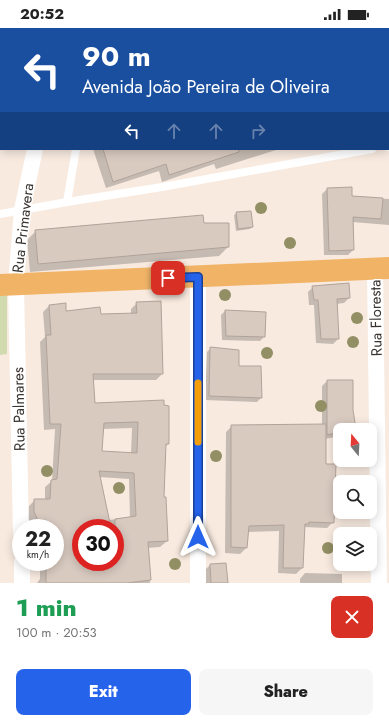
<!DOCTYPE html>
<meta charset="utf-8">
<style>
body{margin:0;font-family:Jost,sans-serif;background:#f6f6f6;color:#222;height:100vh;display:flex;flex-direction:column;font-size:15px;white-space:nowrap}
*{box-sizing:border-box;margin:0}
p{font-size:13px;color:#767676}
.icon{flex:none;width:22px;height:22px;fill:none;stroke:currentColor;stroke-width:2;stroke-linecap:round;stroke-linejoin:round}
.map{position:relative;height:555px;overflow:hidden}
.side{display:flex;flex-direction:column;background:#fff;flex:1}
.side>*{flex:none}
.hud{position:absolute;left:0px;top:0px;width:389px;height:122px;box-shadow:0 2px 10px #0003;background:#1a4fa0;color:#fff;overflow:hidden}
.needle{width:26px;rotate:342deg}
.controls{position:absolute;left:333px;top:395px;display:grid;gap:8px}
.controls a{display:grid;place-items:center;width:44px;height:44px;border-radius:8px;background:#fff;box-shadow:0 2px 10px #0003;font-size:20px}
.speed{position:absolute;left:12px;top:491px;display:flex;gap:8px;font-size:20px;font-weight:700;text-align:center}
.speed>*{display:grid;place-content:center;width:52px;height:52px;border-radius:50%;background:#fff;box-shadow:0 2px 10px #0003;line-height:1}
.speed small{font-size:10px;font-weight:400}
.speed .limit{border:6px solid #d22;background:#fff;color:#111}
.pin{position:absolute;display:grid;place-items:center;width:34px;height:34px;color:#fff;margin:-17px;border-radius:8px;box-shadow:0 2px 6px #0006}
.me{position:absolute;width:44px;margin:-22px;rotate:0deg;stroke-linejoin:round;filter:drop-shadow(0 0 3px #0008)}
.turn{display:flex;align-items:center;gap:14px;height:84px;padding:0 16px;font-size:18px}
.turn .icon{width:52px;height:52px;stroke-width:2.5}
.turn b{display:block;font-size:28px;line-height:34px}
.lanes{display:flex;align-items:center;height:38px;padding:0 16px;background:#0003;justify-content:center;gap:20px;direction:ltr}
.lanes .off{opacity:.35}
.round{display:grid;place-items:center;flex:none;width:42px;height:42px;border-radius:8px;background:#f6f6f6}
.head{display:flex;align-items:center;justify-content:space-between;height:68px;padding:0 16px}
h1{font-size:24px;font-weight:800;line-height:30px;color:#1e9e55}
.primary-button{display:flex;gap:8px;margin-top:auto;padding:8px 16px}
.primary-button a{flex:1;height:46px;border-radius:8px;background:#2563eb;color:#fff;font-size:16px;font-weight:800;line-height:46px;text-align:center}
.primary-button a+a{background:#f6f6f6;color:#222}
.status{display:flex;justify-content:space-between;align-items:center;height:28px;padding:0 20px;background:#fff;direction:ltr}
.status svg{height:11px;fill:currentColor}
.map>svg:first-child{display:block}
.green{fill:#d1d9ae}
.shadow{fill:#0003;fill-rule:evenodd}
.building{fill:#d9cac0;stroke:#b1a399;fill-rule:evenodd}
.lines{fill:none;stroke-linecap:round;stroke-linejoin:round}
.lane{stroke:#fff;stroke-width:8}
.street{stroke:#fff;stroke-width:16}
.primary{stroke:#f1b467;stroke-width:22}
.tree{fill:#928f64}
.route-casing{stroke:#184099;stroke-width:10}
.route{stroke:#2563eb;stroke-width:7}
.slow{stroke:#f59e0b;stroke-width:7}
.labels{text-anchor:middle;stroke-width:3;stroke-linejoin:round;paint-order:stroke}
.street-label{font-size:15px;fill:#393430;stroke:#fff}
</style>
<div class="status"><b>20:52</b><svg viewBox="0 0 49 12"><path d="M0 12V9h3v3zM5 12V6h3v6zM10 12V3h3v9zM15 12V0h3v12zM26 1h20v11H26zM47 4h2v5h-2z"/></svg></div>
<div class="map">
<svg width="389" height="555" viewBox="0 0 389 555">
<rect width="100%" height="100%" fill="#f8eadf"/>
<!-- green -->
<polygon class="green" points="0,266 7,266 7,326 0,327"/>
<!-- shadow -->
<g class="shadow">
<polygon points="161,0 340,0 340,1 158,1"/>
<polygon points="388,44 389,44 388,77"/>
<polygon points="93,121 279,121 216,141 214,136 162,154 159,143 106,160"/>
<polygon points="327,161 351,169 389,171 389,197 352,194 353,222 348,227 324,227 322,166"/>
<polygon points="237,185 252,199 250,201 236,203 234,187"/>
<polygon points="203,196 228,219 219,228 30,244 27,212 36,203"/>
<polygon points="313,259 349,270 344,275 336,276 338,311 333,316 316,315 314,277 309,277 308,264"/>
<path d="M137,275L162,346L156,352H93L94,376L163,373L168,416L165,419L163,470L167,513L160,519L147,520L150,555H37L40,551V534H55V500H40V498H32L28,490L29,478L35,472H45V459L52,453L55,401L44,402L40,314L45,309L43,284L49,278L65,276V284L100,287H131V281ZM132,400L131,426L101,424L102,401ZM99,449L129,451L130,490L108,492ZM81,500H115V534H81Z"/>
<polygon points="225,283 264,309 260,313 222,312 221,287"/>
<polygon points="211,320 238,339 261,370 257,374 205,372 207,324"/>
<polygon points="327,353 352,382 355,401 340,402 340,408 325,411 325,437 333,494 327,500 304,499 302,540 296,546 278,545 279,503 247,504 246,520 240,526 225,525 226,404 232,398 322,397 322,358"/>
<polygon points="210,537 227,555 206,555 205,542"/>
<polygon points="305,545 342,546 342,555 300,555 300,551"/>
</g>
<!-- building -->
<g class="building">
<polygon points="103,121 238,121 239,124 169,147 166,136 113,154"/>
<polygon points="352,159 352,168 383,170 381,191 353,189 354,222 329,223 327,160"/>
<polygon points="251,183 253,199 238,201 236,184"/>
<polygon points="203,187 204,195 229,195 229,219 38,236 35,202"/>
<polygon points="349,255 350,270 337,271 339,311 321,311 318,272 314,272 312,258"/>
<path d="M161,273L163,346H93L95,375L164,372V377L169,378V416H166L164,469H166L168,513L148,514L151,552L127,555H46V534H55V500H45V492H38L34,484V471H50L51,452L57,451L61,396H50L46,307H51L49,277L66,275V283L100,279L101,286L137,285L136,274ZM138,394L137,425L102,423L104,395ZM99,443L134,445L136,488L115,491V534H81V500H111Z"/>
<polygon points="225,282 266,284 265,309 226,308"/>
<polygon points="210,319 239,322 239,338 261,338 262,370 209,368"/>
<polygon points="327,352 353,352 353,382 356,401 340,402 340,404 327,407"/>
<polygon points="326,396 326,436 336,436 334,495 309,494 309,496 305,496 303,540 283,540 284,497 249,498 247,520 231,519 231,397"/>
<polygon points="226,535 228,555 211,555 210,536"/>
</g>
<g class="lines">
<!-- lane -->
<g class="lane">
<polyline points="13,0 13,1"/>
<polyline points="101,1 101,0"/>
<polyline points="0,106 1,101"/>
<polyline points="388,119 389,119"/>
<polyline points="67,174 76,121"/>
<polyline points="0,186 67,174 162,159 372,121"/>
</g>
<!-- street -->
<g class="street">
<polyline points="61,1 61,0"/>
<polyline points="375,241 379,555"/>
<polyline points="21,506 16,256 22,182 35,121"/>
<polyline points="22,534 22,555"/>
<polyline points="198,555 198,249"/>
</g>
<!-- primary -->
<polyline class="primary" points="0,257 389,240"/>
</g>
<!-- trees -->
<g class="tree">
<circle cx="261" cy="180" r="6"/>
<circle cx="290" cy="215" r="6"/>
<circle cx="225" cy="267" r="6"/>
<circle cx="357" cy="290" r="6"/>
<circle cx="353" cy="314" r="6"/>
<circle cx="267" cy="325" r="6"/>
<circle cx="321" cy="378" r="6"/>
<circle cx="216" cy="428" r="6"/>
<circle cx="47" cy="443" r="6"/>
<circle cx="119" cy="460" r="6"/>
<circle cx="328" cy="520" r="6"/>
<circle cx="175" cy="536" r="6"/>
</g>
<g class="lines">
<!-- route casing -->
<g class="route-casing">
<polyline id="route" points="168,250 198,249 198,509"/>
</g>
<!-- route -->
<use href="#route" class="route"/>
<!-- slow -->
<polyline class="slow" points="198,355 198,414"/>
</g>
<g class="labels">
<!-- street labels -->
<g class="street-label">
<text transform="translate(23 200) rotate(-83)" y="5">Rua Primavera</text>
<text transform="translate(376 290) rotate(-91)" y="5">Rua Floresta</text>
<text transform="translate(19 381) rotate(-91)" y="5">Rua Palmares</text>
</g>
</g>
</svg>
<div class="controls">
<a><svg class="needle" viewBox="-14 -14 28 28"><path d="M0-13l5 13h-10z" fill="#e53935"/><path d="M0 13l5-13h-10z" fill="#767676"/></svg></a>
<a><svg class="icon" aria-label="search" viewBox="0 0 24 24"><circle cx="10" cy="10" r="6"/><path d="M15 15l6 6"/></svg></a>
<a><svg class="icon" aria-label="layers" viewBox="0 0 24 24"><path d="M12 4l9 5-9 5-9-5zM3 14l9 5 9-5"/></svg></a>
</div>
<div class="speed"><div>22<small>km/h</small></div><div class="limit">30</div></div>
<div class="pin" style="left:168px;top:250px;background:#d93025"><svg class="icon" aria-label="arrive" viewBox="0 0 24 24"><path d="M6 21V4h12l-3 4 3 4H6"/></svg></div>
<svg class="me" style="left:198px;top:509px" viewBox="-20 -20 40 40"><path d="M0-17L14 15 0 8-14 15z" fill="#2563eb" stroke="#fff" stroke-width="4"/></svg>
<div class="hud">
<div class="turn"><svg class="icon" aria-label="left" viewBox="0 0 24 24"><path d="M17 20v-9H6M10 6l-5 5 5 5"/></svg><div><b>90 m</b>Avenida João Pereira de Oliveira</div></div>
<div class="lanes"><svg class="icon" aria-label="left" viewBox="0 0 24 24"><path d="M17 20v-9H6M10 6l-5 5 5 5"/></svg><svg class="icon off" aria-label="ahead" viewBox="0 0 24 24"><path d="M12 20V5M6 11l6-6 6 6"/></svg><svg class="icon off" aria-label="ahead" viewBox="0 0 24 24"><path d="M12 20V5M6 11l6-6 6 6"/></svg><svg class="icon off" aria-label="right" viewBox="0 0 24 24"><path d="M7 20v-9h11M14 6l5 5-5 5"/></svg></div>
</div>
</div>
<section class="side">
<div class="head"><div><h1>1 min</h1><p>100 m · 20:53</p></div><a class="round" style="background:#d93025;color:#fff"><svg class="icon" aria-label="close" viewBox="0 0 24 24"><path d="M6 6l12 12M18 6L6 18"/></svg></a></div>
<div class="primary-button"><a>Exit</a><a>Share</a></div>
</section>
